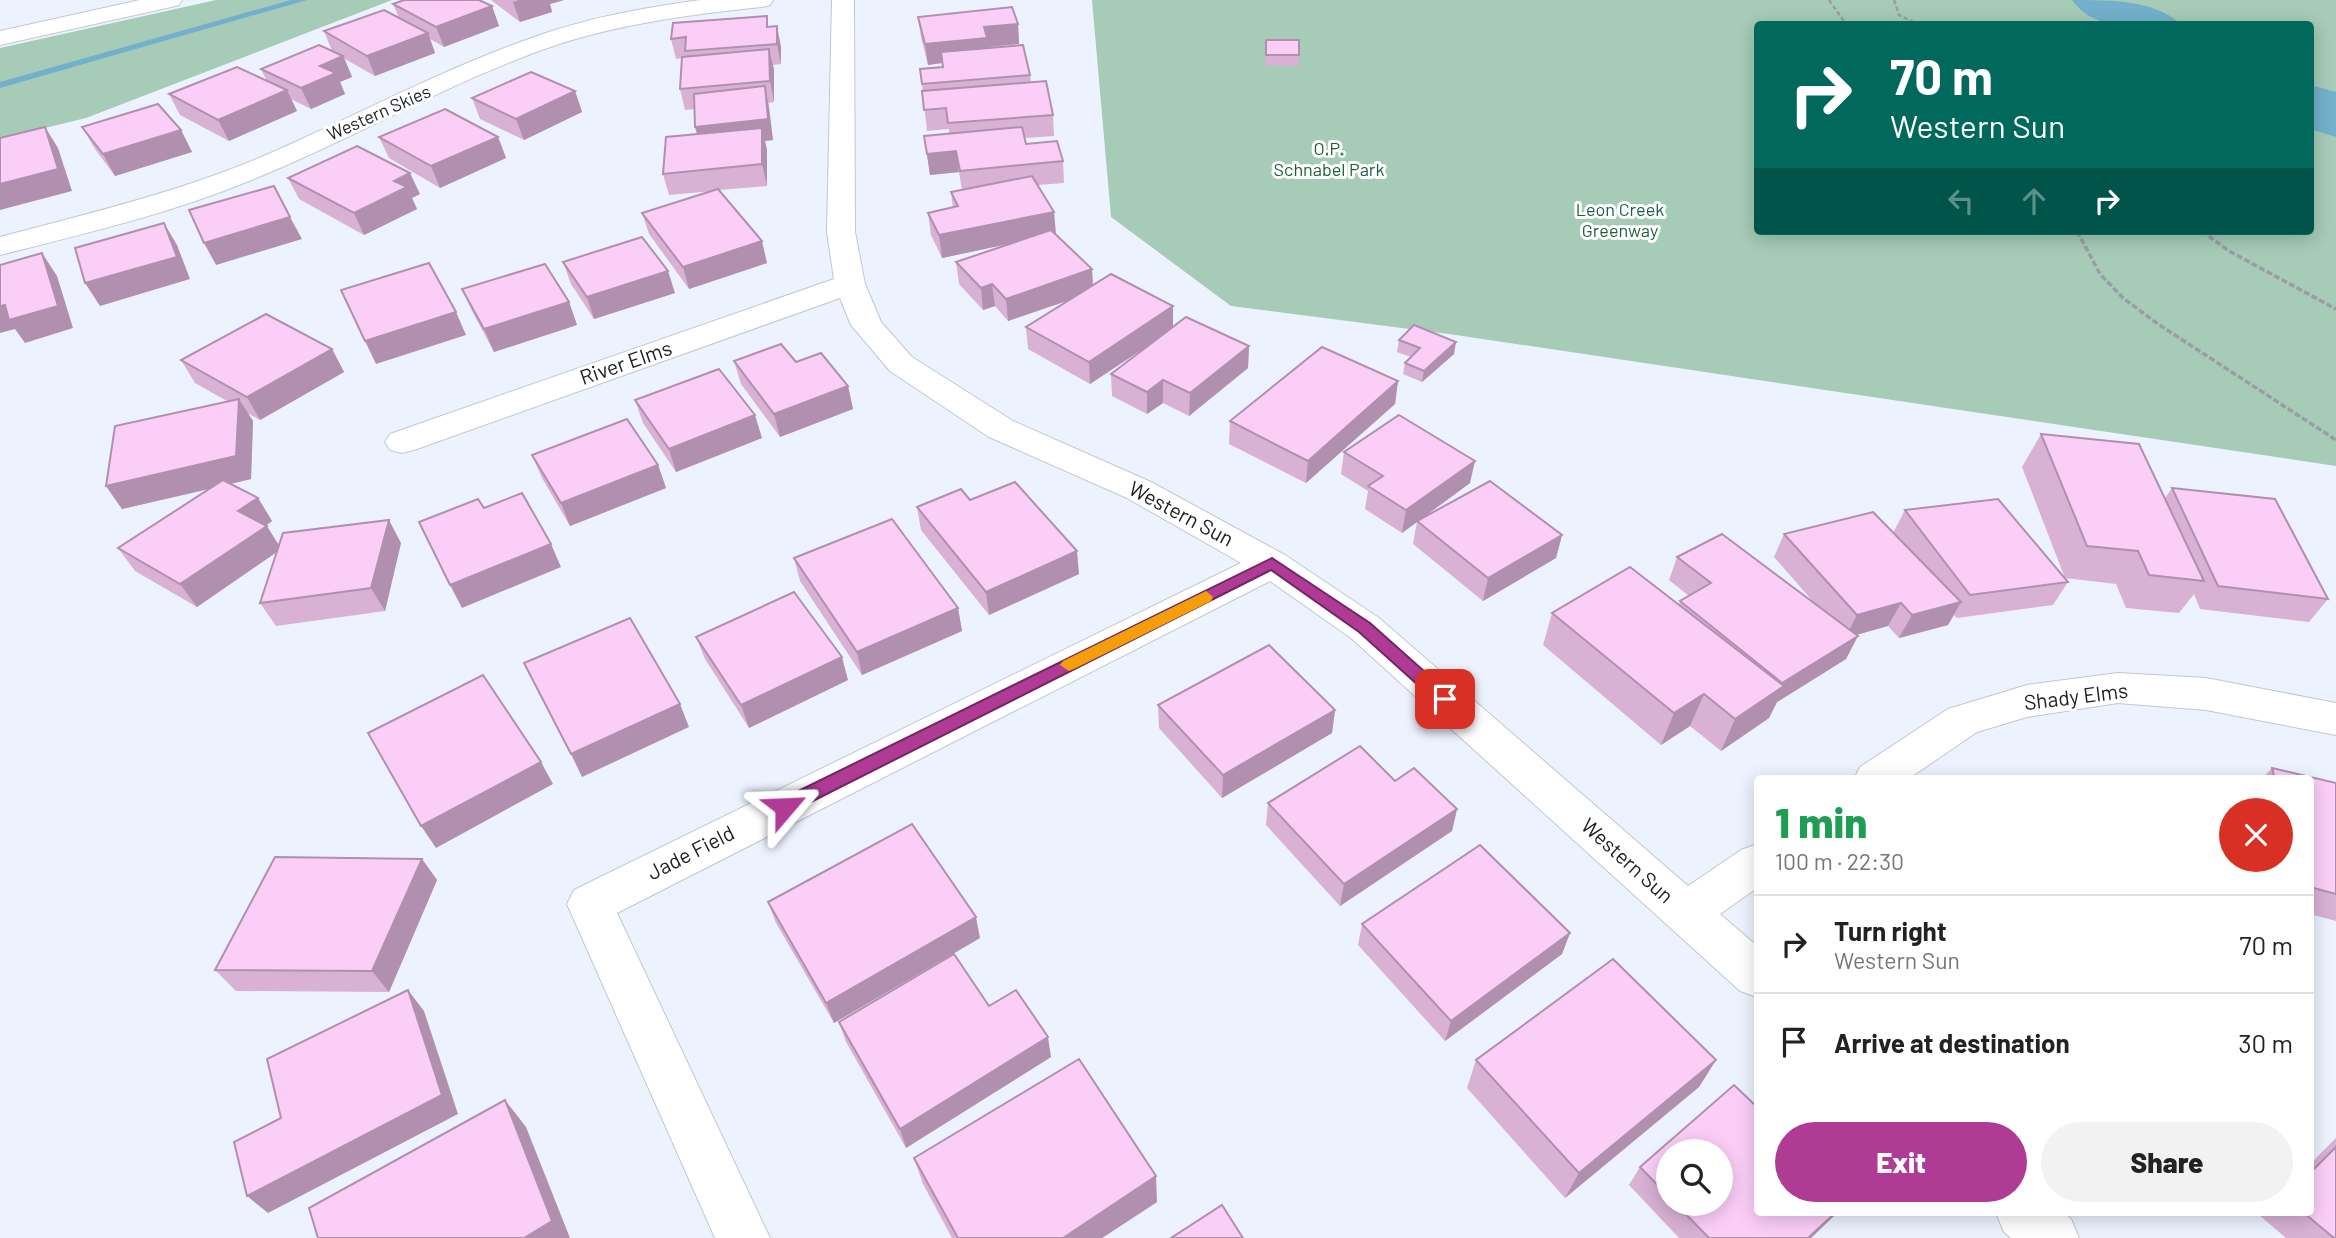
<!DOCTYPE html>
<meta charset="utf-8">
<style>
body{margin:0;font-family:Barlow,sans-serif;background:#f2f2f2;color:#222;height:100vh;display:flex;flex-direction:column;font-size:26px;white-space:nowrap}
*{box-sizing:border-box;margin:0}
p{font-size:23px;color:#767676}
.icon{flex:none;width:38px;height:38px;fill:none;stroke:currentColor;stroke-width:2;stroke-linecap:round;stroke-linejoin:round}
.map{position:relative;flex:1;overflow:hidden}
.details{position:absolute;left:1754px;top:775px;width:560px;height:441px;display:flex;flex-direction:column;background:#fff;border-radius:7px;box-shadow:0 4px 18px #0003}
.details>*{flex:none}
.hud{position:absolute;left:1754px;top:21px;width:560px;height:214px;border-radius:7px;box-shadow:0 4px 18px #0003;background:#00695c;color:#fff;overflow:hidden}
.tools{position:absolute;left:1656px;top:1139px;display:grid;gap:14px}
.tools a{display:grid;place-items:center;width:77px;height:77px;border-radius:50%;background:#fff;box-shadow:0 4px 18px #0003;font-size:35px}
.pin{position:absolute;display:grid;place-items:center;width:60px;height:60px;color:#fff;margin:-30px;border-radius:14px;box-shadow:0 4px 10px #0006}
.me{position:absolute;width:77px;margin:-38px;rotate:64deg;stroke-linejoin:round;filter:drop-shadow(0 0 5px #0008)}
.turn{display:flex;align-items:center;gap:24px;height:147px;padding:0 21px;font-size:32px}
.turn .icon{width:91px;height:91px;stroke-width:2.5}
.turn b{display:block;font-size:49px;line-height:60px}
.lanes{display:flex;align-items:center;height:66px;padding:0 21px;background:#0003;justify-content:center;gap:35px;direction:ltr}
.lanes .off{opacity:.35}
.round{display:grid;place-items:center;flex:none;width:74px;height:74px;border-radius:37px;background:#f2f2f2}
.headline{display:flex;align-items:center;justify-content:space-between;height:119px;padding:0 21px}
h1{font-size:42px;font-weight:800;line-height:52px;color:#1e9e55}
.button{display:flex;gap:14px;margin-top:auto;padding:14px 21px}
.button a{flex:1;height:80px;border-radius:42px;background:#af3b95;color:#fff;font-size:28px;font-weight:800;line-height:80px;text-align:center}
.button a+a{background:#f2f2f2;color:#222}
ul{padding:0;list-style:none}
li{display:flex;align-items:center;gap:21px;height:98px;padding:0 21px;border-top:2px solid #e0e0e0}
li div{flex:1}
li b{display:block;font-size:26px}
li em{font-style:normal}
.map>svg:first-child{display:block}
.green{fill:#a6cbb7;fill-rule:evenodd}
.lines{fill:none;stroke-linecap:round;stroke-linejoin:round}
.stream{fill:#74b0cb;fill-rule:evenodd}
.river{fill:#74b0cb;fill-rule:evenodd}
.minor-casing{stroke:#c1c7d1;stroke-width:2}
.path-far1{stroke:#999ea6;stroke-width:2.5;stroke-dasharray:4.5 2.5;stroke-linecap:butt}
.path{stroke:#999ea6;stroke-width:3.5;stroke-dasharray:6 2.5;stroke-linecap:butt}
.minor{fill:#fff;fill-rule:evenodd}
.wall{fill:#d8b1d5;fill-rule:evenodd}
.shaded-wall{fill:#b090ae}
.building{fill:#fbcef8;stroke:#b090ae;stroke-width:2}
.route{fill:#af3b95;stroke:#722661;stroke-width:2}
.slow{fill:#f59e0b}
.labels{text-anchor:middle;stroke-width:6;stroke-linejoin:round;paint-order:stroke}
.far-street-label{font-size:18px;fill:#1b1d21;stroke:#fff}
.far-park-label{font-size:18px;fill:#1b5f43;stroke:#fff}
.street-label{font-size:21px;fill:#1b1d21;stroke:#fff}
</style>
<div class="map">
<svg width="2336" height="1238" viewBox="0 0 2336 1238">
<rect width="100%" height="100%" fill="#edf3fe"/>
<!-- green -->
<g class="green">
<polygon points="216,0 392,0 86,118 0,139 0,48"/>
<path d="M1092,0H2336V466L1456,335L1231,306L1111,217ZM1757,24H2310V231H1757Z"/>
</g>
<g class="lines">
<!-- stream -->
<polygon class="stream" points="291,0 307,0 0,88 0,82"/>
<!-- river -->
<g class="river">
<path d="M2072,0C2109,0 2156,0 2180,24C2144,27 2095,33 2072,0Z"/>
<polygon points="2310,85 2336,92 2336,137 2310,129"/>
</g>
<!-- minor casing -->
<g class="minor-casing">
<g id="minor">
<polygon points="140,0 182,0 179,5 171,7 0,45 0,31"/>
<path d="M701,0H773L770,5L762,7C694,14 625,23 559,44C452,80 354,139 249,181C169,214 83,234 0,255V237C87,214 175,193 259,158C353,118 443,68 540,35C592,17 647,7 701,0Z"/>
<polygon points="832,0 854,0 855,232 865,284 881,322 912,357 1013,421 1151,482 1285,555 1379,618 1688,886 1741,850 1757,844 1757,888 1720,914 1757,946 1757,997 1740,991 1351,638 1270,581 617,913 770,1238 715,1238 567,904 574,890 1241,563 1127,498 989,437 890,371 851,325 840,298 414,450 402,453 390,450 385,442 390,434 834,279 827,232"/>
<polygon points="2118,673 2206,678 2336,703 2336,735 2206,710 2118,703 2027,717 1977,732 1908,779 1854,779 1860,767 1948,709 2027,685"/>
<polygon points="1996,1213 2064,1213 2071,1219 2079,1238 2011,1238 2004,1232"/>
</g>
</g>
<!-- path-far1 -->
<g class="path-far1">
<polyline points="1829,0 1846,24"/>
<polyline points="1894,0 1899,15 1917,24"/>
</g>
<!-- path -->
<g class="path">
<polyline points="2077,231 2100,274 2123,298 2158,324 2336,440"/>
<polyline points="2202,231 2229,251 2336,309"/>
</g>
<!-- minor -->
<use href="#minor" class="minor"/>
</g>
<!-- wall -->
<g class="wall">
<polygon points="491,0 564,0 550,4 552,12 520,22"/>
<polygon points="393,4 492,6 499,26 444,47 430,39 435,53 375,76 345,59 352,77 340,82 345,94 311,109 291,99 297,111 229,141 180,115 169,94 267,81 261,69 332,51 324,31 399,18"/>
<polygon points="918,17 1018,24 1019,44 988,47 1030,75 1031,82 1053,115 1054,136 1025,138 1026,144 1063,161 1064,183 1038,185 1056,234 1092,269 1093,285 1173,327 1249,346 1248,368 1189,416 1163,403 1147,414 1112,396 1111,374 1153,342 1090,384 1028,349 1026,327 1069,300 1008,321 995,306 983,310 959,284 956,262 1011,243 942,258 931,235 928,213 953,208 951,192 962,190 959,172 930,175 924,136 949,134 949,129 927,131 922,84 942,67 942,63 928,65 921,37"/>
<polygon points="769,27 781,47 781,64 773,65 774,102 768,103 773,140 765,141 767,150 767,186 719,190 767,263 689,289 649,234 642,213 713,191 669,195 663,174 697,135 695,109 685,110 680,89 682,58 676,59 671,39"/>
<polygon points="1266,40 1299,55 1299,66 1265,65"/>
<polygon points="575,91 582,112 524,140 480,119 472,98"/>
<polygon points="82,127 181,130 192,152 115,176 95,149"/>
<polygon points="379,137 498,137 506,158 440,188 389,158"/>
<polygon points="288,178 420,194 412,198 417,209 364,235 299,199"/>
<polygon points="563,262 675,293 594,319 571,284"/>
<polygon points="462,289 569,302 577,325 494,352 472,311"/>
<polygon points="1399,340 1454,354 1422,382 1403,374 1405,363 1411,357 1397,352"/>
<polygon points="332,349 344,372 260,420 247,413 253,421 251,479 231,484 258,498 272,521 266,526 279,545 401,543 385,611 276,626 260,603 277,552 197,607 135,571 118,548 210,489 122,509 106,486 227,401 195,383 181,360"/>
<polygon points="734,361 796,362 848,386 853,409 780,437 741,384"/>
<polygon points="1398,381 1395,404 1306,483 1229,444 1230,421"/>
<polygon points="635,400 762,438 676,472 643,423"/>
<polygon points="2041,434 2165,498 2172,488 2328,599 2309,622 2200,609 2194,594 2179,613 2126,608 2116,584 2065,578 2022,467"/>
<polygon points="1344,452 1470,483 1424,517 1562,535 1556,558 1483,601 1413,544 1417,522 1402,533 1365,509 1368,491 1341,474"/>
<polygon points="532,455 658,465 666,488 570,526 542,478"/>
<polygon points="970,500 1079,574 989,615 921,530 917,507"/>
<polygon points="1905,510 2068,582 2053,605 1957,618 1954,615 1948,625 1899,638 1888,626 1856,635 1858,636 1846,659 1777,702 1769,718 1721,751 1690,726 1661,745 1543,645 1552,613 1679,605 1680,601 1689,596 1669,580 1677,557 1817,606 1774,557 1784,534 1893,533"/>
<polygon points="794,558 958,608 962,631 862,675 800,581"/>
<polygon points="696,637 848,680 749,728 705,659"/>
<polygon points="1158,705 1335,710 1332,733 1222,798 1159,728"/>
<polygon points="2272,768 2336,783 2336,921 2310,914 2310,779 2262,779"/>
<polygon points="1268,803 1457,809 1452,831 1340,906 1266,825"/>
<polygon points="422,859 437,880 389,992 236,991 215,970"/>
<polygon points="768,902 980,938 834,1023 776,923"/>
<polygon points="1362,924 1570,933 1562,954 1445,1041 1358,945"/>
<polygon points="989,1006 1051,1057 906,1148 846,1042 839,1022"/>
<polygon points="1476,1060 1716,1060 1699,1087 1565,1198 1467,1088"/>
<path d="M1734,1085L1757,1107V1213H1837L1811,1238H1679L1629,1185L1640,1167ZM1668,1152H1720V1204H1668Z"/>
<polygon points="2336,1138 2336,1238 2286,1238 2259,1215 2261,1213 2310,1213 2310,1164"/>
<polygon points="914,1158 1157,1202 1102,1238 952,1238 923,1184"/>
</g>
<!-- shaded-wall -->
<g class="shaded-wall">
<polygon points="519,0 564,0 550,4 552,12 520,22 513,2"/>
<polygon points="492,6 499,26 444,47 436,27"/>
<polygon points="1018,24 1019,44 988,47 942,63 928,65 925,44 984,27"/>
<polygon points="777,26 781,47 781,64 777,44"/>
<polygon points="428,33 435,53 375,76 367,56"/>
<polygon points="769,49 774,69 774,102 770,81"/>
<polygon points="343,56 352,77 340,82 345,94 311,109 301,88 320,66"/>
<polygon points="765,86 769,107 773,140 765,141 767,150 767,186 762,164 701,148 695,127"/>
<polygon points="287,90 297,111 229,141 218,120"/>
<polygon points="575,91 582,112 524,140 516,119"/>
<polygon points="45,127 58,148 72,191 0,210 0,184"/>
<polygon points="181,130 192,152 115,176 103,154"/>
<polygon points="498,137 506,158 440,188 431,166"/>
<polygon points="956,151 959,172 930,175 927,154"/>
<polygon points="410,173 420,194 412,198 417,209 364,235 354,213 394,181"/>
<polygon points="1054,212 1056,234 942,258 939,235"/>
<polygon points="290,217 302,239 216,265 204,243"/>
<polygon points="164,223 177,245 190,279 100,306 85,283"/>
<polygon points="762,241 767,263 689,289 683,267"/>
<polygon points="42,253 57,276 73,328 25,343 15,329 0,333 0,306"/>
<polygon points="1092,269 1093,292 1008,321 1006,299"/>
<polygon points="668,271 675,293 594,319 587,297"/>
<polygon points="992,284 995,306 983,310 981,288"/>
<polygon points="569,302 577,325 494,352 484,329"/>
<polygon points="1173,306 1173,329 1090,384 1089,362"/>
<polygon points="456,312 466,335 376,364 365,341"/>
<polygon points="1456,342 1454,354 1422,382 1424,371"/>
<polygon points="1249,346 1248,368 1189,416 1190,393"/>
<polygon points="332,349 344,372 260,420 247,397"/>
<polygon points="1163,380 1163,403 1147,414 1147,392"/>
<polygon points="1398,381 1395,404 1306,483 1308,461"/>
<polygon points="848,386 853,409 780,437 774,414"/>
<polygon points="239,399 253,421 251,479 122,509 106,486"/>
<polygon points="755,415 762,438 676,472 669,449"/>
<polygon points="1475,461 1470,483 1402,533 1406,510"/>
<polygon points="658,465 666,488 570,526 561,503"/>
<polygon points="258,498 272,521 253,534 238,511"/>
<polygon points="389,520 401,543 385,611 371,588"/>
<polygon points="267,526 281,549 197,607 180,584"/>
<polygon points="1562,535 1556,558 1483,601 1488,578"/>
<polygon points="551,544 561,567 462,608 450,585"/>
<polygon points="1077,551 1079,574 989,615 986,592"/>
<polygon points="1961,602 1948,625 1899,638 1912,615"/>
<polygon points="1901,603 1888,626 1845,638 1857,615"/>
<polygon points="958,608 962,631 862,675 857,652"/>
<polygon points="1858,636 1846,659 1777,702 1769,718 1721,751 1735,719 1782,683"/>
<polygon points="842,657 848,680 749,728 741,705"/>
<polygon points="1704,694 1690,726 1661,745 1674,713"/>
<polygon points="680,704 689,727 582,777 571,754"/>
<polygon points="1335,710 1332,733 1222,798 1223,775"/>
<polygon points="541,762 553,784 436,848 421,826"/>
<polygon points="1457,809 1452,831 1340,906 1344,884"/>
<polygon points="422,859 437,880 389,992 372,971"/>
<polygon points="976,917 980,938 834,1023 826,1003"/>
<polygon points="1570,933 1562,954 1445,1041 1451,1021"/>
<polygon points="408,990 424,1011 458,1114 268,1213 247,1196"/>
<polygon points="1048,1037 1051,1057 906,1148 900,1129"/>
<polygon points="1716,1060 1699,1087 1565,1198 1579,1173"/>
<polygon points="505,1100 526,1127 570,1238 524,1238"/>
<polygon points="1156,1176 1157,1202 1102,1238 1063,1238"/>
<polygon points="1835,1213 1837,1213 1811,1238 1808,1238"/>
</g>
<!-- building -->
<g class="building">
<polygon points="404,0 479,0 492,6 436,27 393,4"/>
<polygon points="1012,7 1018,24 984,27 987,38 925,44 918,17"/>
<polygon points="384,10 428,33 367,56 324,31"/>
<polygon points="767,16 767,27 777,26 777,44 685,51 686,37 671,39 673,23"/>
<rect x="1266" y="40" width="33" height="15"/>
<polygon points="319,45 343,56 320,66 336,73 301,88 261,69"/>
<polygon points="1023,45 1030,75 922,84 920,69 943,67 941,52"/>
<polygon points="769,49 770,81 680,89 682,57"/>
<polygon points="237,67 287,90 218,120 169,94"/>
<polygon points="531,72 575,91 516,119 472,98"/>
<polygon points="1046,81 1053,115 948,123 946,108 924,110 922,91"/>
<polygon points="765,86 768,119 695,127 694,94"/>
<polygon points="158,104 181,130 103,154 82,127"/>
<polygon points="445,109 498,137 431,166 379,137"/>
<polygon points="45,127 58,169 0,184 0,138"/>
<polygon points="1022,127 1026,144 1057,141 1063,161 960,171 956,151 927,154 924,136"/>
<polygon points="762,128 762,164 663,174 666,137"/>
<polygon points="357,146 410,173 394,181 407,187 354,213 288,178"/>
<polygon points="1032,176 1054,212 939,235 928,213 958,206 951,192"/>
<polygon points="274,186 290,217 204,243 189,210"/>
<polygon points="718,189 762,241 683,267 642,213"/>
<polygon points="164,223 177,257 85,283 75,248"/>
<polygon points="1051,230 1092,269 1006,299 992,284 981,288 956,262"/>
<polygon points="642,237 668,271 587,297 563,262"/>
<polygon points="42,253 58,306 9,320 5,305 0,306 0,265"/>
<polygon points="429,263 456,312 365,341 341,290"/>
<polygon points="545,264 569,302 484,329 462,289"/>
<polygon points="1111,274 1173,306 1089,362 1026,327"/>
<polygon points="266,314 332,349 247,397 181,360"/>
<polygon points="1186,317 1249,346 1190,393 1163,380 1147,392 1111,374"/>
<polygon points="1414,325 1456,342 1424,371 1405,363 1420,348 1399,340"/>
<polygon points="781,344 796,362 821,353 848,386 774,414 734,361"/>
<polygon points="1322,347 1398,381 1308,461 1230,421"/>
<polygon points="719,369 755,415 669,449 635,400"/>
<polygon points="239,399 236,456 106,486 115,426"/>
<polygon points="1399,415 1475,461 1406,510 1368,486 1383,476 1344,452"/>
<polygon points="627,419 658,465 561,503 532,455"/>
<polygon points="2041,434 2139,444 2204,581 2149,575 2138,551 2087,546"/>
<polygon points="223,480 258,498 238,511 267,526 180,584 118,548"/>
<polygon points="1490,481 1562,535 1488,578 1417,521"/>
<polygon points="1015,482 1077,551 986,592 917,507 961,489 970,500"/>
<polygon points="2172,488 2275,499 2328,599 2218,586"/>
<polygon points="522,493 551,544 450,585 419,522 478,499 484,508"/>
<polygon points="1998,499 2068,582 1970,595 1905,510"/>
<polygon points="1873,512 1961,602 1912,615 1901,603 1857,615 1784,534"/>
<polygon points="892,519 958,608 857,652 794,558"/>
<polygon points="389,520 371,588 260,603 283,533"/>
<polygon points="1722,534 1858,636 1782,683 1680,601 1711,583 1677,557"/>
<polygon points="1630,567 1784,686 1735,719 1704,694 1674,713 1552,613"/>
<polygon points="794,592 842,657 741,705 696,637"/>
<polygon points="630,618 680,704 571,754 524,663"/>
<polygon points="1269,645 1335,710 1223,775 1158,705"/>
<polygon points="483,675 541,762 421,826 368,733"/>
<polygon points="1360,746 1395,781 1414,768 1457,809 1344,884 1268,803"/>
<polygon points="2272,768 2336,783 2336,894 2310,887 2310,779 2275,779"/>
<polygon points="912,824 976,917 826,1003 768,902"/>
<polygon points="1480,845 1570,933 1451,1021 1362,924"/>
<polygon points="275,857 422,859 372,971 215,970"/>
<polygon points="954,954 989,1006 1016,990 1048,1037 900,1129 839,1022"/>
<polygon points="1613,959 1716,1060 1579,1173 1476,1060"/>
<polygon points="408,990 442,1095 247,1196 234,1142 281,1118 267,1059"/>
<polygon points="1079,1059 1156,1176 1063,1238 958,1238 914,1158"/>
<polygon points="1734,1085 1757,1107 1757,1213 1835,1213 1808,1238 1709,1238 1676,1204 1720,1204 1720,1152 1668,1152 1668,1196 1640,1167"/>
<polygon points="505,1100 552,1221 524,1238 318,1238 309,1208"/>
<polygon points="2336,1147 2336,1238 2334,1238 2304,1213 2310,1213 2310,1173"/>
<polygon points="1222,1205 1243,1238 1171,1238"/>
</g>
<!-- route -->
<polygon class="route" points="1272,558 1370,623 1451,695 1453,699 1451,704 1439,704 1359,632 1271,570 791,812 785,814 778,812 776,807 778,801"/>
<!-- slow -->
<polygon class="slow" points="1206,591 1213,597 1211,601 1074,669 1069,671 1060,665 1063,661"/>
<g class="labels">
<!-- far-street labels -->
<g class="far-street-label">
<text transform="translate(379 113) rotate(-24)" y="6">Western Skies</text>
</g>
<!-- far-park labels -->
<g class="far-park-label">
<text x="1329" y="155">O.P.<tspan x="1329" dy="21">Schnabel Park</tspan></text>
<text x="1620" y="216">Leon Creek<tspan x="1620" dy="21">Greenway</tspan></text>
</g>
<!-- street labels -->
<g class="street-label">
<text transform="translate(626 363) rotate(-19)" y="7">River Elms</text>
<text transform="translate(1181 514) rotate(28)" y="7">Western Sun</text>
<text transform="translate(2076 697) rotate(-7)" y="7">Shady Elms</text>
<text transform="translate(691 853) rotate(-27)" y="7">Jade Field</text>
<text transform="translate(1627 861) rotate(42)" y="7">Western Sun</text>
</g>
</g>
</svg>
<div class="tools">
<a><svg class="icon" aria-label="search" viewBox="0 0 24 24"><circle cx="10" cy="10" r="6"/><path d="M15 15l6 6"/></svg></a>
</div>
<div class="pin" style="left:1445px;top:699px;background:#d93025"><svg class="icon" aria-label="arrive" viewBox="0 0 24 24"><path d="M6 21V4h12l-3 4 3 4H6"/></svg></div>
<svg class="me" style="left:785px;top:807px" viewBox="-20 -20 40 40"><path d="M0-17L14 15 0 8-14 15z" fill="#af3b95" stroke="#fff" stroke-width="4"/></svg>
<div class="hud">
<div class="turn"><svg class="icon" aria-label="right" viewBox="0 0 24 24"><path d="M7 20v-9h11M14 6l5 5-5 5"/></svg><div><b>70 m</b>Western Sun</div></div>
<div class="lanes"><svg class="icon off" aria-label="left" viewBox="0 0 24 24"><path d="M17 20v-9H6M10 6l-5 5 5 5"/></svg><svg class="icon off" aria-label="ahead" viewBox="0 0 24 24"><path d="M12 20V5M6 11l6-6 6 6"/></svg><svg class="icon" aria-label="right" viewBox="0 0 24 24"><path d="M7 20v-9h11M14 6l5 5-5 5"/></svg></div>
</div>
<section class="details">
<div class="headline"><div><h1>1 min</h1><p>100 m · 22:30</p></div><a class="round" style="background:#d93025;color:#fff"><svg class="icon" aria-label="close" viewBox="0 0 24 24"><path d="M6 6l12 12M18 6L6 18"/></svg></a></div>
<ul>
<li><svg class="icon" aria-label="right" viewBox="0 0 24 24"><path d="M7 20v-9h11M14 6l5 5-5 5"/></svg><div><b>Turn right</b><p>Western Sun</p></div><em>70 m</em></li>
<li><svg class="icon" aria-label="arrive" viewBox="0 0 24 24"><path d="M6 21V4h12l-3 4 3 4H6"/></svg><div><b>Arrive at destination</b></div><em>30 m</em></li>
</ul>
<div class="button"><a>Exit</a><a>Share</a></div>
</section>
</div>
